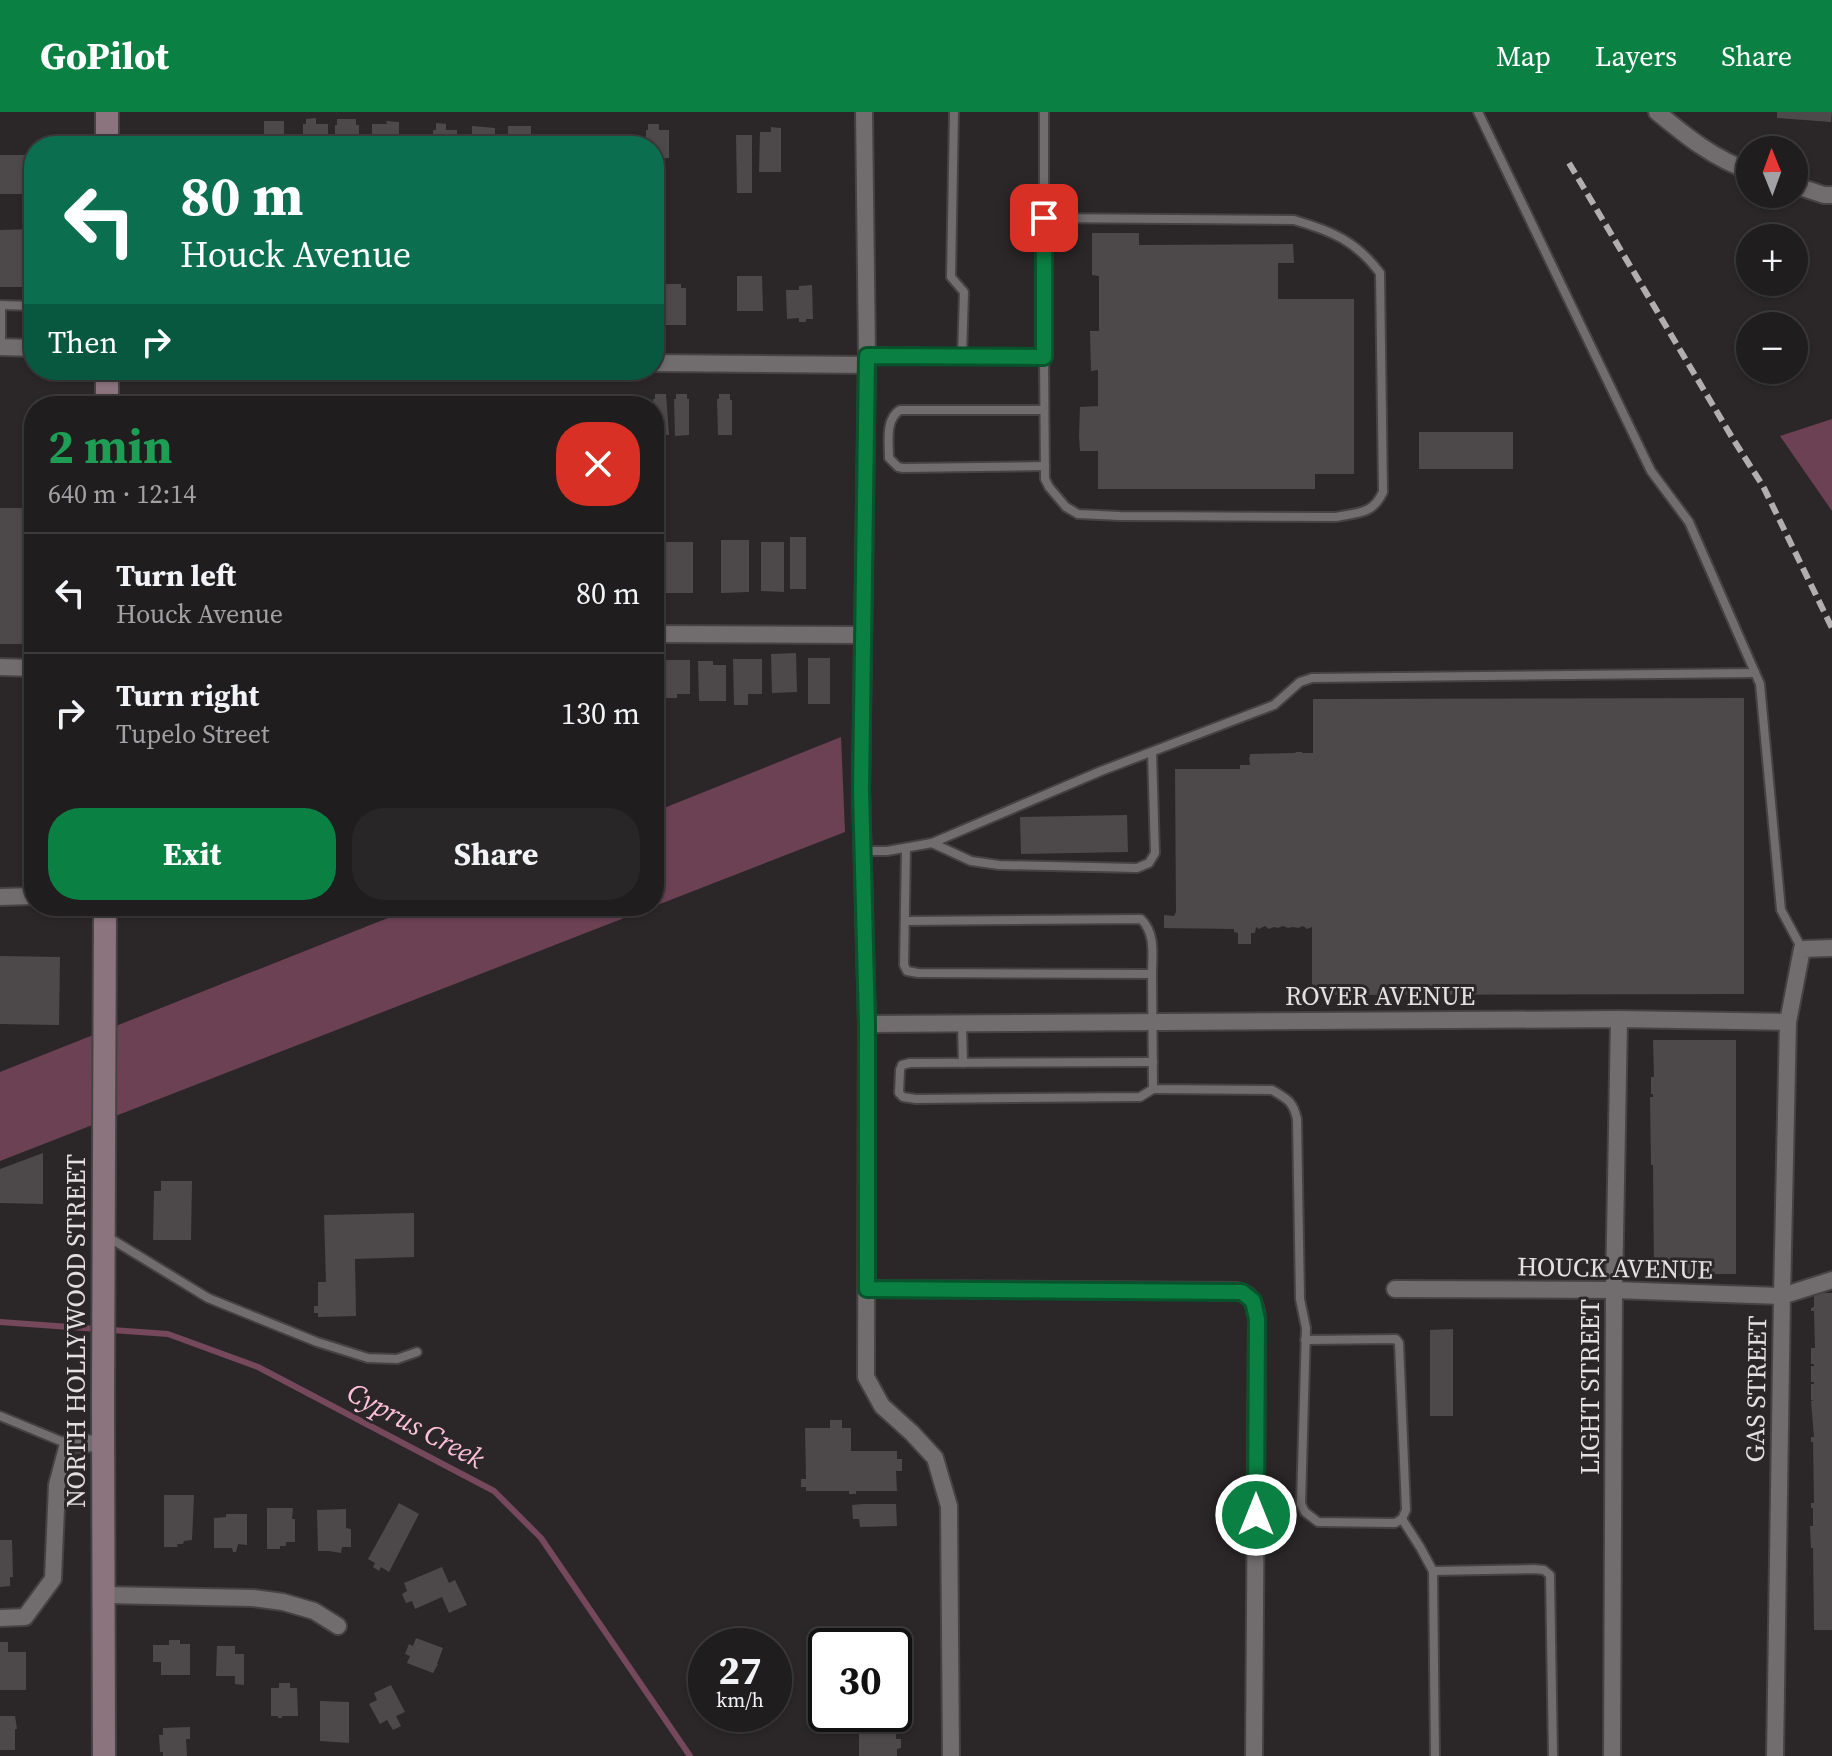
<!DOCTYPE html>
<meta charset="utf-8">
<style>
body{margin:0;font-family:"Source Serif 4",serif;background:#282627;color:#f1f3f6;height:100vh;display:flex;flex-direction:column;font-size:30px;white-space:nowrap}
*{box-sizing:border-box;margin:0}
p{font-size:26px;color:#a2a2a4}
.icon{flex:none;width:44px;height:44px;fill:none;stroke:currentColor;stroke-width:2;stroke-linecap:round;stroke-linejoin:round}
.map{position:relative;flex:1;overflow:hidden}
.details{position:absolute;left:24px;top:284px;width:640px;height:520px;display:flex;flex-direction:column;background:#201d1e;border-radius:32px;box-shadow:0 2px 6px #0004,0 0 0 2px #3d3b3c}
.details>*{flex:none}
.top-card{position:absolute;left:24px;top:24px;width:640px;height:244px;border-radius:32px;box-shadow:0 2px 6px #0004,0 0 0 2px #3d3b3c;background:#0b6e4f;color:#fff;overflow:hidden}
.needle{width:52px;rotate:359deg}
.tools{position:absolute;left:1736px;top:24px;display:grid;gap:16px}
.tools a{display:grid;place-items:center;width:72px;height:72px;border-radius:50%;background:#201d1e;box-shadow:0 2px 6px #0004,0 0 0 2px #3d3b3c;font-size:40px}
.speed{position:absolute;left:688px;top:1516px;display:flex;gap:16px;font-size:40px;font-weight:700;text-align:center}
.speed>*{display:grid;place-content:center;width:104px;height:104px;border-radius:50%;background:#201d1e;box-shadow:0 2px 6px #0004,0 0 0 2px #3d3b3c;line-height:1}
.speed small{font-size:20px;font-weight:400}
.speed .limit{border:4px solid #111;border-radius:12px;background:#fff;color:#111}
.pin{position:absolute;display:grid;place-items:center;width:68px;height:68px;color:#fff;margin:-34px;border-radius:16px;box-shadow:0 4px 12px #0006}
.me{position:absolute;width:88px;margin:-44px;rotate:0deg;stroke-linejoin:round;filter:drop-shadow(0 0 6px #0008)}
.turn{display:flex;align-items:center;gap:28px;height:168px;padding:0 24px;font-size:36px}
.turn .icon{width:104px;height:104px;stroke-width:2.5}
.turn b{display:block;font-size:56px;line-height:68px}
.then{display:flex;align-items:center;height:76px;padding:0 24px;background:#0003;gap:16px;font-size:30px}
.round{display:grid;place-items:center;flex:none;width:84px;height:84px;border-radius:32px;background:#282627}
.headline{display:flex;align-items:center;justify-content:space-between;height:136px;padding:0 24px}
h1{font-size:48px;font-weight:700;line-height:60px;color:#1e9e55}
.primary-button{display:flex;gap:16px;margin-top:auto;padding:16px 24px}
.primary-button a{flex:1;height:92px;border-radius:32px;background:#0b8043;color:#fff;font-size:32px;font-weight:700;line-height:92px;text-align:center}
.primary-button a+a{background:#282627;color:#f1f3f6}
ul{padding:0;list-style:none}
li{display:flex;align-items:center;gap:24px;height:120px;padding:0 24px;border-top:2px solid #3d3b3c}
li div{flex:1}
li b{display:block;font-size:30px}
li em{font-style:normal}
header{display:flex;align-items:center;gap:48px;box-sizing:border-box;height:112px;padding:0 40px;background:#0b8043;color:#fff}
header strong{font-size:38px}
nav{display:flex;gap:44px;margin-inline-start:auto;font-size:28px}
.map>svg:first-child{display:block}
.forest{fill:#6d4154}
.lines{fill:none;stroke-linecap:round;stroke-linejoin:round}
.stream{stroke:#76485c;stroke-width:6}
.building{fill:#4d494a}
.service-casing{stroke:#454243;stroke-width:12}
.minor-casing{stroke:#454243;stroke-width:20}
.secondary-casing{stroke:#454243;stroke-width:26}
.service{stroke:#716c6e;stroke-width:8}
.minor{stroke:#716c6e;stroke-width:16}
.secondary{stroke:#8c747e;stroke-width:22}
.rail{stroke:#b1aeaf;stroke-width:6;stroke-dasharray:12 6;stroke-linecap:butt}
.route-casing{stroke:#07532c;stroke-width:20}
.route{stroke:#0b8043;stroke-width:14}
.labels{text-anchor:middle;stroke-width:6;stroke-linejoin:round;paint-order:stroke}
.street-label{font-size:26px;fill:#e2e0e1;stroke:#2b2728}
.water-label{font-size:28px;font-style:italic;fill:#fec0d8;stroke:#2b2728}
</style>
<header>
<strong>GoPilot</strong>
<nav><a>Map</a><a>Layers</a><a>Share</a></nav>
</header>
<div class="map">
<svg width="1832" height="1644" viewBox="0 0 1832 1644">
<rect width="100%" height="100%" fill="#2b2728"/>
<!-- forest -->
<g class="forest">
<polygon points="1832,307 1832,399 1780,324"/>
<polygon points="841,625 845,720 0,1049 0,960 418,794 654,794 654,700"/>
</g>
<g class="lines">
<!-- stream -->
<polyline class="stream" points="0,1210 168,1222 258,1255 494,1379 541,1426 690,1644"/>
</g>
<!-- building -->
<g class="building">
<polygon points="1777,0 1832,0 1831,10 1777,6"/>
<polygon points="316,6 316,12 328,12 328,34 303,34 303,12 306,12 306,7"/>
<polygon points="337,7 356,7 356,13 359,13 359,34 335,34 335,13 337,13"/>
<rect x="264" y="9" width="20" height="25"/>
<polygon points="386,9 399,10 399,34 372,34 372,12 387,12"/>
<polygon points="436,11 446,12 446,18 457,18 457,34 433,34 433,18 436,18"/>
<polygon points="648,12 659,12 659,18 669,18 669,46 654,47 654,34 646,34 646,18 648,18"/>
<polygon points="472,14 495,16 495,34 472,34"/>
<rect x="508" y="14" width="23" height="20"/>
<polygon points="771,15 781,16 781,60 759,60 760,20 771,20"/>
<polygon points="736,23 752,23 752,81 737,81"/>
<polygon points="583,27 598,27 598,30 620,30 620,34 583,34"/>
<rect x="0" y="43" width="34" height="39"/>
<polygon points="34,117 34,175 0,175 0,118"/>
<polygon points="1092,121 1139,121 1139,133 1293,132 1294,151 1278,151 1278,187 1354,187 1354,362 1315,362 1315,377 1098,377 1098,339 1080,339 1079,324 1080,295 1098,294 1098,258 1091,259 1090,219 1099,219 1099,164 1092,163"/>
<polygon points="737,164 762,164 763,199 737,199"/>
<polygon points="664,172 681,172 681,176 686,176 686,213 655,213 655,177 664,177"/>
<polygon points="812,173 813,207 806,207 806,210 799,210 799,206 787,207 786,178 799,178 799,174"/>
<polygon points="655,282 666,282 669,323 654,323 653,287 655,287"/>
<polygon points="676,282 687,282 687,287 689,287 689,323 675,324 674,287 676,287"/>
<polygon points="719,282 730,282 730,288 732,288 732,323 718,323 717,287 719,287"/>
<polygon points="495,286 517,286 518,294 495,294"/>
<rect x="573" y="286" width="23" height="8"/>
<rect x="1419" y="320" width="94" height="37"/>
<polygon points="0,396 27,396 27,469 29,469 29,484 26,484 26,532 0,532"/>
<rect x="790" y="425" width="16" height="52"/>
<polygon points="721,428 749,428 749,480 721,481"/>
<rect x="666" y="430" width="27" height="51"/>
<polygon points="761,430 784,430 784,480 761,479"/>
<polygon points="796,541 797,580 772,581 771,542"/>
<rect x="808" y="546" width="22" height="46"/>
<polygon points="733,547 762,547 762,582 748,582 748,593 734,593"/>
<polygon points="665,548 690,548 690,582 677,582 677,586 665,586"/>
<polygon points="698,549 713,549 713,553 726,553 726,589 699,589"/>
<polygon points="654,555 657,555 657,568 659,568 657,608 654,608"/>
<polygon points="1744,586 1744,882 1312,883 1312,815 1307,817 1303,814 1298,816 1293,815 1288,816 1283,814 1278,816 1274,815 1269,817 1265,814 1259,817 1256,815 1255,821 1251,821 1251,832 1238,832 1238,821 1234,820 1234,817 1164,816 1164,803 1174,804 1176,800 1175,657 1240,657 1240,653 1250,653 1249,645 1250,645 1250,642 1295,641 1296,640 1302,640 1302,641 1313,641 1313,587"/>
<polygon points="1127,703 1128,740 1021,742 1020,705"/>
<polygon points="0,844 60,845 59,913 0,912"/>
<polygon points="1653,928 1736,928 1736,1162 1681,1162 1681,1164 1676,1164 1676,1162 1672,1162 1672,1164 1654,1162 1653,1053 1651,1053 1650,985 1653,985 1653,982 1651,982 1651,965 1654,965"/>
<polygon points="43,1041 43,1092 0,1091 0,1057"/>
<polygon points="161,1069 192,1069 191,1128 153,1128 154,1079 161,1079"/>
<polygon points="414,1101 414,1145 355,1147 356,1204 318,1205 318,1201 314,1201 314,1194 318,1194 318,1170 326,1170 324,1103"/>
<polygon points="1814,1181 1832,1181 1832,1518 1814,1518 1813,1436 1811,1436 1810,1414 1813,1414 1813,1396 1811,1396 1811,1391 1814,1391 1813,1330 1811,1330 1811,1325 1814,1325 1811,1289 1814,1289 1811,1288 1811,1272 1814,1272 1814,1270 1811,1270 1811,1254 1814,1254 1814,1252 1811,1252 1811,1236 1815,1236 1814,1199 1811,1199 1811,1196 1814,1195"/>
<polygon points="1453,1217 1453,1304 1430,1304 1430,1218"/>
<polygon points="830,1308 842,1308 842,1316 851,1316 851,1339 897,1339 897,1347 902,1347 902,1359 896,1359 897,1379 856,1379 856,1382 849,1382 849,1379 806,1379 806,1375 801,1375 801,1367 806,1367 805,1316 830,1316"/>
<polygon points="164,1383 194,1383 192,1428 184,1429 183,1432 177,1432 178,1435 164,1435"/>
<polygon points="399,1391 419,1402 389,1460 381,1455 379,1459 373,1455 375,1451 368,1447"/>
<polygon points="863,1392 896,1392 897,1414 860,1415 859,1407 853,1407 852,1393"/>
<polygon points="267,1396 293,1396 292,1407 295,1407 295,1430 286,1430 286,1434 280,1434 280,1437 267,1437"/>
<polygon points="346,1397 346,1416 351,1417 351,1435 342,1435 341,1441 329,1439 318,1439 317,1398"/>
<polygon points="226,1402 247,1402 247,1433 238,1432 236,1440 233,1440 232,1436 214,1436 214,1406 226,1405"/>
<polygon points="0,1428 12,1428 13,1465 10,1465 10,1474 0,1475"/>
<polygon points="442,1455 449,1471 455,1468 467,1493 449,1501 442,1485 415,1497 412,1489 406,1491 402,1482 407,1479 404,1471"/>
<polygon points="416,1526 443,1536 437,1552 438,1552 433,1561 407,1551 410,1544 405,1542 409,1532 413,1534"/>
<polygon points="169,1528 180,1528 180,1532 190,1532 190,1563 161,1563 161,1550 153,1550 153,1533 169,1533"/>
<polygon points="0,1530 8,1530 8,1540 26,1540 26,1578 0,1578"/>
<polygon points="217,1534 235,1534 235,1542 244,1542 244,1573 235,1572 235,1564 216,1564"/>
<polygon points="279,1571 290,1571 290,1576 297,1576 298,1604 282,1604 282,1606 278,1606 278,1604 271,1604 271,1576 279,1576"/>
<polygon points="391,1573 405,1600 396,1604 401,1614 393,1618 387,1608 380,1612 369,1592 377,1588 374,1581"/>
<polygon points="320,1589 349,1590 349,1631 320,1629"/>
<polygon points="0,1604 15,1604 17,1617 15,1617 15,1638 0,1638"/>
<polygon points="190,1615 190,1627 186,1627 187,1644 163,1644 163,1640 160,1640 159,1623 163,1623 163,1616"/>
<polygon points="896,1619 896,1627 901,1627 901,1636 897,1637 897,1644 859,1644 859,1620"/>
</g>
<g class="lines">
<!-- service casing -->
<g class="service-casing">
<g id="service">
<polyline points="954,0 951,165 964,180 962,245"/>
<polyline points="1478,0 1651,359 1689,410 1760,572 1781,798 1802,837"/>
<polyline points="0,193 34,194"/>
<polyline points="1,235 1,193"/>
<polyline points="868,244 1044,245 1044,0"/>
<path d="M1044,245L1045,367L1049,375L1066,395L1078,402L1120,404L1336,405C1359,400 1372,403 1383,380L1380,161C1356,129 1332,119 1294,108L1044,106"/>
<path d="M1044,298H900C885,307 889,330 889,346L898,355L903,356L1045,354"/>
<polyline points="932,731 971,749 999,753 1137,756 1149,751 1155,741 1152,640"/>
<path d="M906,736L904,853L907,859L918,861L1152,862L1153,977L1272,978C1287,987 1293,989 1297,1007L1300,1187L1306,1216L1301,1392L1305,1400L1318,1410L1395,1411L1402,1407L1406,1398L1399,1231L1396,1227L1305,1228"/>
<polyline points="863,739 887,739 932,731 1101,659 1274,593 1300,570 1312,566 1755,561"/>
<path d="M905,809L1141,807C1156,822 1152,843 1152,862"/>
<polyline points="962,912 963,951"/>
<polyline points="1153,977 1140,985 916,987 903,985 899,981 900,958 902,953 910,951 1153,950"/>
<polyline points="108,1125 208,1186 317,1230 368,1246 397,1247 417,1240"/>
<polyline points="0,1304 68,1332"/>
<polyline points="1402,1407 1420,1435 1433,1459 1435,1644"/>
<polyline points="1433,1459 1534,1457 1544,1458 1550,1463 1553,1644"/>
</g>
</g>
<!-- minor casing -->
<g class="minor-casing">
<g id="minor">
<polyline points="864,0 867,244 861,678 867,912 866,1265 882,1294 912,1321 935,1346 949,1394 951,1644"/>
<path d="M1657,0C1686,24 1714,47 1750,59"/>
<polyline points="1794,73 1824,83 1832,83"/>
<polyline points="0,235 34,236"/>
<polyline points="654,251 867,253"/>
<polyline points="654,522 862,523"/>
<polyline points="0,555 34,556"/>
<polyline points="0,785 34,784"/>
<polyline points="867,912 1619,907 1788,910 1802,837 1832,836"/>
<path d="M867,1177L1235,1179C1251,1181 1256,1192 1257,1207L1254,1644"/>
<polyline points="1395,1177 1614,1178 1782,1184 1832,1168"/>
<polyline points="105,1483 253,1486 283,1490 314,1499 338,1514"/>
<polyline points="0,1506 25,1505 53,1467 57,1373 68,1332 103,1331"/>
<polyline points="1612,1644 1614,1178 1619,907"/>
<polyline points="1775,1644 1782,1184 1788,910"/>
</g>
</g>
<!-- secondary casing -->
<g class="secondary-casing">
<g id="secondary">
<polyline points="107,0 107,34"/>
<polyline points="107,258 107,294"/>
<polyline points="104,1644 103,1292 105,794"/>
</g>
</g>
<!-- service -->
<use href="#service" class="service"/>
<!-- minor -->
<use href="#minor" class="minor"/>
<!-- secondary -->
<use href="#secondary" class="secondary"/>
<!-- rail -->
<polyline class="rail" points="1569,51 1733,327 1763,374 1832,516"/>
</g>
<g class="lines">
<!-- route casing -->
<g class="route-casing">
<polyline id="route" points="1044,106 1044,245 867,244 861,678 867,912 867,1177 1242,1180 1253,1189 1257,1207 1256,1403"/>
</g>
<!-- route -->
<use href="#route" class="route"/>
</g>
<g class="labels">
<!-- street labels -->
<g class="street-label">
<text x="1380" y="893">ROVER AVENUE</text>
<text transform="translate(1615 1156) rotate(1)" y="9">HOUCK AVENUE</text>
<text transform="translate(76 1219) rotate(-90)" y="9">NORTH HOLLYWOOD STREET</text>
<text transform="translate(1590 1275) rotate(-90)" y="9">LIGHT STREET</text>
<text transform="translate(1756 1277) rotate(-89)" y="9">GAS STREET</text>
</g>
<!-- water labels -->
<g class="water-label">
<text transform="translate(416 1313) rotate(28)" y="10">Cyprus Creek</text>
</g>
</g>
</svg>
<div class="tools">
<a><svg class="needle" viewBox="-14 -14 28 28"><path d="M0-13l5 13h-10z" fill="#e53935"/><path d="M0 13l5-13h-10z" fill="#a2a2a4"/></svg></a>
<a>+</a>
<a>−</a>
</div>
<div class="speed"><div>27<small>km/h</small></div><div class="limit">30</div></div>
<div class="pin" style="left:1044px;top:106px;background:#d93025"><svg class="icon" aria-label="arrive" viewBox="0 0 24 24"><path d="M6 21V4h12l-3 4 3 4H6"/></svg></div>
<svg class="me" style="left:1256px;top:1403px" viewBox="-20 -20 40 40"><circle r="17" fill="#0b8043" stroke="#fff" stroke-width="3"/><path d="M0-11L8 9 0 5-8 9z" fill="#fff"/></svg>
<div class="top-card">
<div class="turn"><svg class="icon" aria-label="left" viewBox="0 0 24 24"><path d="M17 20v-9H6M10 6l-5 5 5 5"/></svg><div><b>80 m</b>Houck Avenue</div></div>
<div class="then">Then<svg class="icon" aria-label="right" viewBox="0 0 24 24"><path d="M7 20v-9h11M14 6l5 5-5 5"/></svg></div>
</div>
<section class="details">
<div class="headline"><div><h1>2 min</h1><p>640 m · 12:14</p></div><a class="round" style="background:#d93025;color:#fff"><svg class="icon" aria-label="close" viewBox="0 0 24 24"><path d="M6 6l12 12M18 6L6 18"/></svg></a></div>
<ul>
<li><svg class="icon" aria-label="left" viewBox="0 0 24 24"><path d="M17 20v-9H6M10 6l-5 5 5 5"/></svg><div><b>Turn left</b><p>Houck Avenue</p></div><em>80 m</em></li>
<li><svg class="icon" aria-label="right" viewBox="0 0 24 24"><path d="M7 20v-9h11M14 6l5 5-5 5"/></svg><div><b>Turn right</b><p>Tupelo Street</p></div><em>130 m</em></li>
</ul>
<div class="primary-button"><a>Exit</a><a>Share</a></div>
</section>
</div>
